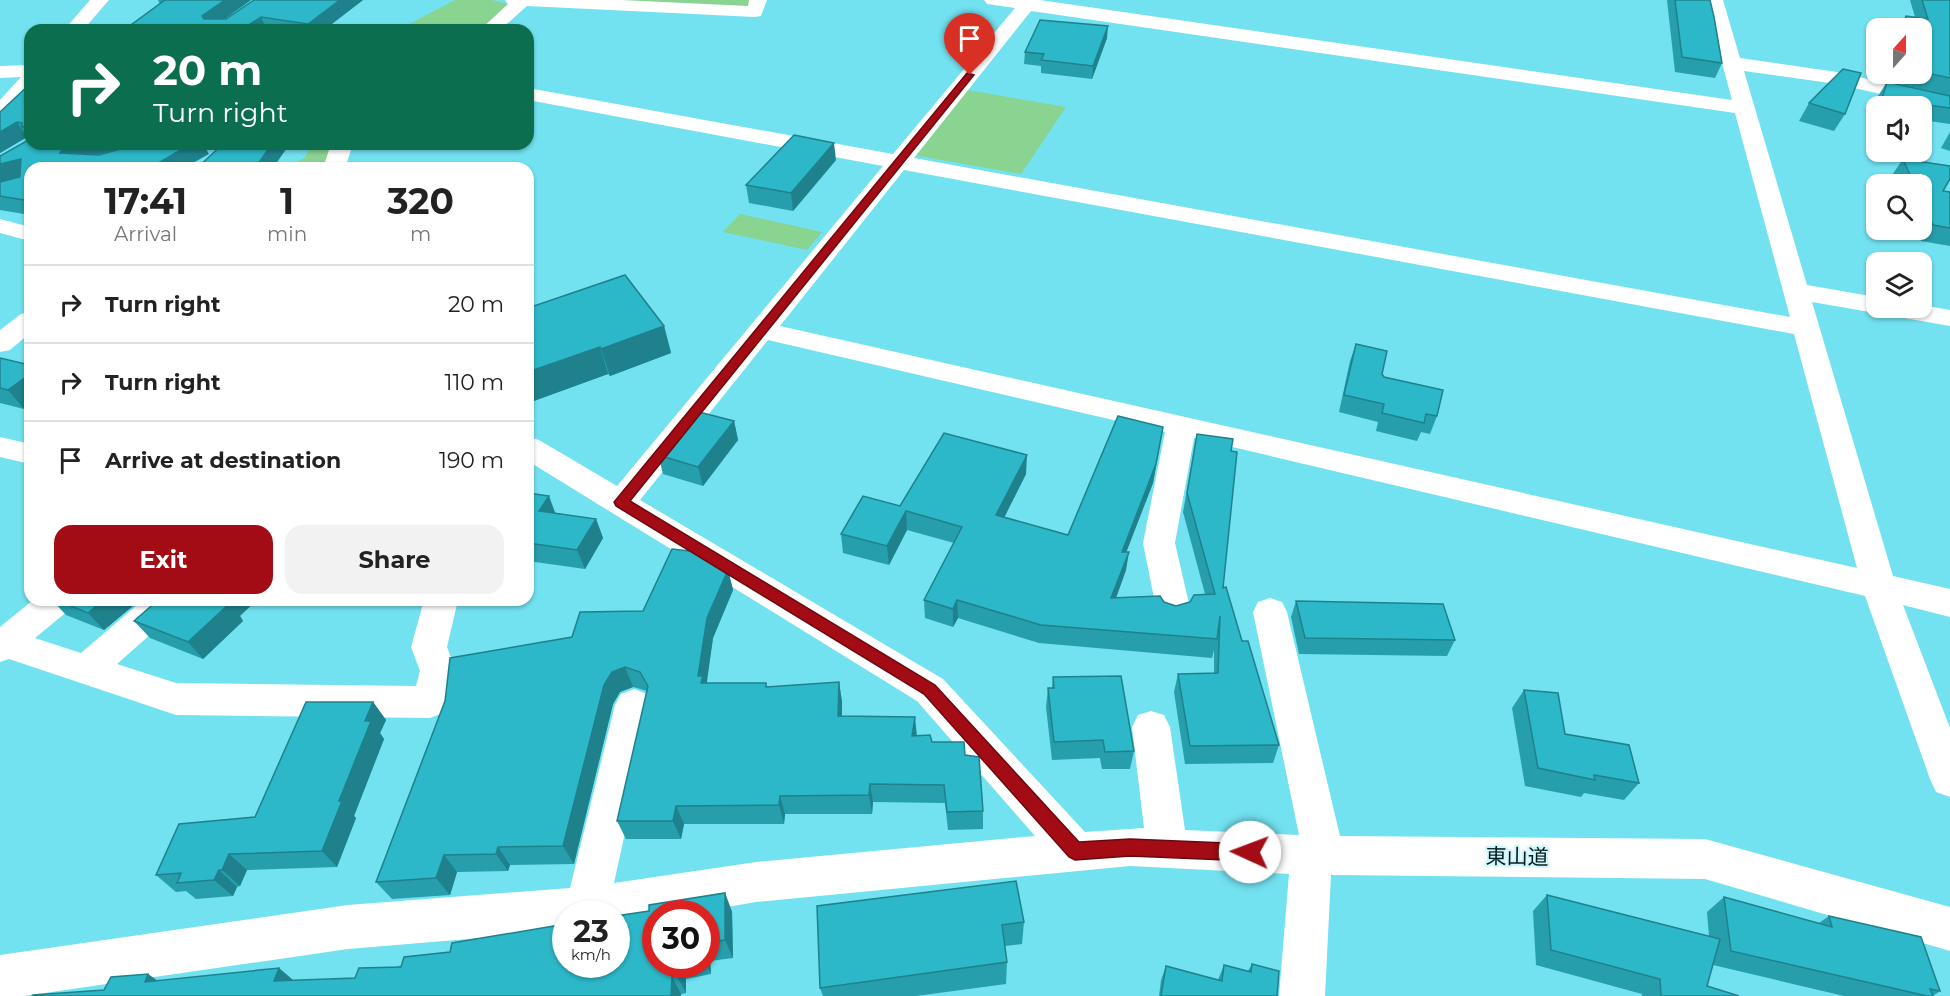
<!DOCTYPE html>
<meta charset="utf-8">
<style>
body{margin:0;font-family:Montserrat,"Noto Sans JP",sans-serif;background:#f2f2f2;color:#222;height:100vh;display:flex;flex-direction:column;font-size:22px;white-space:nowrap}
*{box-sizing:border-box;margin:0}
p{font-size:20px;color:#767676}
.icon{flex:none;width:33px;height:33px;fill:none;stroke:currentColor;stroke-width:2;stroke-linecap:round;stroke-linejoin:round}
.map{position:relative;flex:1;overflow:hidden}
.details{position:absolute;left:24px;top:162px;width:510px;height:444px;display:flex;flex-direction:column;background:#fff;border-radius:18px;box-shadow:0 2px 4px #0004}
.details>*{flex:none}
.banner{position:absolute;left:24px;top:24px;width:510px;height:126px;border-radius:18px;box-shadow:0 2px 4px #0004;background:#0b6e4f;color:#fff;overflow:hidden}
.needle{width:39px;rotate:21deg}
.controls{position:absolute;left:1866px;top:18px;display:grid;gap:12px}
.controls a{display:grid;place-items:center;width:66px;height:66px;border-radius:12px;background:#fff;box-shadow:0 2px 4px #0004;font-size:30px}
.speed{position:absolute;left:552px;top:900px;display:flex;gap:12px;font-size:30px;font-weight:700;text-align:center}
.speed>*{display:grid;place-content:center;width:78px;height:78px;border-radius:50%;background:#fff;box-shadow:0 2px 4px #0004;line-height:1}
.speed small{font-size:15px;font-weight:400}
.speed .limit{border:9px solid #d22;background:#fff;color:#111}
.pin{position:absolute;display:grid;place-items:center;width:51px;height:51px;color:#fff;margin:-62px -26px;border-radius:50% 50% 50% 0;rotate:-45deg;box-shadow:0 0 6px #0007}
.pin .icon{rotate:45deg}
.me{position:absolute;width:66px;margin:-33px;rotate:272deg;stroke-linejoin:round;filter:drop-shadow(0 0 4px #0008)}
.turn{display:flex;align-items:center;gap:21px;height:126px;padding:0 30px;font-size:27px}
.turn .icon{width:78px;height:78px;stroke-width:2.5}
.turn b{display:block;font-size:42px;line-height:51px}
.eta{display:flex;justify-content:space-evenly;align-items:center;height:102px;text-align:center}
.eta b{font-size:36px;font-weight:700;line-height:42px}
.button{display:flex;gap:12px;margin-top:auto;padding:12px 30px}
.button a{flex:1;height:69px;border-radius:18px;background:#a40c15;color:#fff;font-size:24px;font-weight:700;line-height:69px;text-align:center}
.button a+a{background:#f2f2f2;color:#222}
ul{padding:0;list-style:none}
li{display:flex;align-items:center;gap:18px;height:78px;padding:0 30px;border-top:2px solid #e0e0e0}
li div{flex:1}
li b{display:block;font-size:22px}
li em{font-style:normal}
.map>svg:first-child{display:block}
.green{fill:#8ad491}
.lines{fill:none;stroke-linecap:round;stroke-linejoin:round}
.minor{fill:#fff;fill-rule:evenodd}
.wall{fill:#269eac;fill-rule:evenodd}
.shaded-wall{fill:#1f818c}
.building{fill:#2cb8c8;stroke:#1f818c;stroke-width:1.5}
.route{fill:#a40c15;stroke:#6b080e;stroke-width:1.5}
.labels{text-anchor:middle;stroke-width:4.5;stroke-linejoin:round;paint-order:stroke}
.near-street-label{font-size:21px;fill:#031b1e;stroke:#d0f7fd}
</style>
<div class="map">
<svg width="1950" height="996" viewBox="0 0 1950 996">
<rect width="100%" height="100%" fill="#72e1f0"/>
<!-- green -->
<g class="green">
<polygon points="455,0 492,0 508,4 509,7 482,30 398,30"/>
<polygon points="555,0 753,0 746,9"/>
<polygon points="967,90 1066,107 1021,174 913,155"/>
<polygon points="313,144 335,144 325,168 287,168 304,158"/>
<polygon points="740,214 822,232 807,250 723,232"/>
</g>
<g class="lines">
<!-- minor -->
<g class="minor">
<polygon points="90,0 109,0 83,30 64,30"/>
<polygon points="505,0 621,0 748,6 749,0 767,0 761,16 755,17 527,6 500,30 480,30 508,4"/>
<path d="M984,0H1040L1732,100L1705,0H1723L1740,58L1837,72L1950,98V110L1837,84L1744,71L1807,285L1876,297V308H1922V305L1950,310V326L1812,302L1893,576L1950,589V617L1903,605L1950,728V797L1936,792L1930,779L1865,596L1194,438L1175,543L1190,608L1185,618L1173,622L1161,618L1156,608L1143,543L1165,432L768,340L640,500L943,679L1085,832L1144,828L1132,727L1138,715L1151,711L1164,715L1170,727L1185,830L1299,835L1253,612L1258,602L1270,598L1282,602L1287,612L1340,836L1705,839L1950,907V951L1705,879L1331,875L1325,996H1279L1289,874L1130,866L756,902L686,914H656V918L616,924V914H566V931L348,949L24,996H0V955L348,905L570,888L615,705L621,694L634,689L647,694L653,705L614,883L756,862L1035,836L917,701L528,461V437L539,440L617,486L883,166L528,100V88L893,154L1015,8L987,4ZM1031,11L1735,113L1790,317L914,158ZM904,170L1794,334L1857,568L780,326Z"/>
<polygon points="30,65 30,91 7,117 0,119 0,100 21,77 0,78 0,66"/>
<polygon points="331,144 353,144 345,168 323,168"/>
<polygon points="0,219 30,227 30,241 0,233"/>
<polygon points="30,312 30,333 10,350 0,352 0,330 21,314"/>
<polygon points="0,437 30,444 30,464 0,457"/>
<polygon points="33,600 74,600 69,610 35,638 81,653 143,600 183,600 178,610 117,664 176,683 416,686 420,671 411,647 424,600 458,600 447,647 456,671 449,702 443,713 430,718 176,715 9,659 0,662 0,627"/>
</g>
</g>
<!-- wall -->
<g class="wall">
<polygon points="158,0 251,0 225,19 363,0 324,30 124,30 160,4"/>
<polygon points="1667,0 1710,0 1722,63 1715,78 1675,72"/>
<polygon points="1910,0 1950,0 1950,96 1883,80 1885,74 1922,74 1922,28 1898,28 1906,16 1915,17"/>
<polygon points="1107,38 1092,79 1041,73 1041,66 1024,64 1025,52"/>
<polygon points="1887,82 1950,96 1950,124 1922,120 1922,106 1876,106 1876,114 1873,114 1878,96"/>
<polygon points="30,84 30,138 27,137 0,153 0,112"/>
<polygon points="1809,103 1845,114 1834,131 1799,121"/>
<polygon points="1950,132 1950,151 1941,148"/>
<polygon points="136,144 96,155 209,154 30,168 30,215 0,210 0,182 20,177 0,182 0,156"/>
<polygon points="1903,159 1943,191 1950,192 1950,246 1921,241 1916,230 1922,230 1922,184 1896,184 1892,175"/>
<polygon points="836,160 793,211 749,203 746,185"/>
<polygon points="528,308 664,326 671,353 610,376 608,374 531,402 528,397"/>
<polygon points="1356,344 1384,377 1437,416 1430,434 1421,432 1417,441 1376,431 1378,422 1339,412 1350,361"/>
<polygon points="0,358 24,409 0,403"/>
<polygon points="734,421 738,440 703,486 663,474 658,455"/>
<polygon points="1163,427 1153,483 1126,552 1126,570 1116,598 1164,602 1176,606 1190,602 1205,594 1183,512 1197,434 1231,451 1223,588 1279,745 1273,763 1185,764 1174,692 1178,674 1214,674 1214,650 1212,658 1039,643 958,618 953,627 925,618 924,600 954,543 907,530 889,565 843,553 841,534 900,506 1026,474 1004,517 1068,535"/>
<polygon points="528,493 556,513 596,519 603,538 585,569 528,561"/>
<polygon points="728,570 733,590 713,638 706,683 766,683 767,687 839,682 842,702 842,716 916,736 965,755 983,811 983,829 948,830 945,803 873,802 872,814 785,814 784,824 684,824 681,839 626,839 617,821 647,691 633,687 620,692 613,704 574,864 510,865 508,871 457,872 450,895 392,899 376,882 572,637 643,611"/>
<polygon points="52,600 140,600 104,630 66,615"/>
<polygon points="1296,601 1455,640 1447,656 1299,654 1291,617"/>
<polygon points="240,616 243,621 203,659 150,638 134,621"/>
<polygon points="1053,677 1134,751 1130,769 1102,769 1100,758 1052,760 1046,707 1048,688 1052,688"/>
<polygon points="1524,690 1565,734 1639,783 1624,800 1584,793 1581,797 1525,786 1512,708"/>
<polygon points="373,702 386,720 380,733 384,739 354,816 356,818 337,867 247,870 240,886 237,887 233,896 196,899 186,891 176,892 156,875 255,817"/>
<path d="M725,893L732,912L733,958L710,961L711,974L686,979V993L681,994V996H32L104,990L148,974L156,980L294,981L355,978L450,952L649,911ZM706,914V964H656Z"/>
<polygon points="1547,895 1709,936 1707,912 1724,897 1819,923 1829,916 1940,991 1933,996 1844,996 1713,965 1707,986 1739,996 1642,996 1642,994 1536,965 1533,911"/>
<polygon points="817,906 1024,922 1022,944 1005,946 1007,962 1006,984 916,996 823,996 820,988"/>
<polygon points="1252,964 1277,996 1159,996 1161,980 1166,966 1218,980 1224,965 1248,971"/>
</g>
<!-- shaded-wall -->
<g class="shaded-wall">
<polygon points="225,0 251,0 209,30 202,16"/>
<polygon points="340,0 363,0 324,30 310,30 308,24"/>
<polygon points="261,17 267,30 241,30"/>
<polygon points="1108,26 1107,38 1092,79 1093,66"/>
<polygon points="17,122 27,137 0,153 0,132"/>
<polygon points="834,143 836,160 793,211 791,193"/>
<polygon points="72,144 136,144 74,161 60,153 65,146"/>
<polygon points="191,144 203,144 209,154 184,168 150,168"/>
<polygon points="272,144 288,144 289,145 273,168 255,168"/>
<polygon points="21,159 30,175 0,182 0,164"/>
<polygon points="664,326 671,353 610,376 601,349"/>
<polygon points="600,347 608,374 531,402 528,393 528,372"/>
<polygon points="30,374 30,405 24,409 8,390"/>
<polygon points="734,421 738,440 703,486 698,467"/>
<polygon points="1163,427 1153,483 1119,571 1122,552"/>
<polygon points="1027,455 1026,474 996,534 996,515"/>
<polygon points="549,496 556,515 539,511"/>
<polygon points="906,511 907,530 889,565 887,546"/>
<polygon points="596,519 603,538 585,569 577,550"/>
<polygon points="1129,552 1126,570 1109,617 1111,598"/>
<polygon points="728,570 733,590 713,638 705,696 698,676 707,618"/>
<polygon points="103,600 140,600 104,630 88,613"/>
<polygon points="225,600 257,600 240,616 243,621 203,659 188,642"/>
<polygon points="957,600 958,618 953,627 953,609"/>
<polygon points="625,667 633,687 620,692 613,704 574,864 563,846 604,685 612,672"/>
<polygon points="839,682 842,702 842,735 838,716"/>
<polygon points="373,702 386,720 380,733 384,739 354,816 356,818 337,867 322,851 365,721"/>
<polygon points="915,717 917,737 912,736"/>
<polygon points="870,784 873,802 872,814 869,795"/>
<polygon points="780,796 785,814 784,824 779,805"/>
<polygon points="676,806 684,824 681,839 673,821"/>
<polygon points="498,847 510,865 508,871 496,854"/>
<polygon points="229,854 247,870 240,886 222,870"/>
<polygon points="444,855 457,872 450,895 436,878"/>
<polygon points="219,870 237,887 233,896 214,880"/>
<polygon points="725,893 732,912 733,958 725,940"/>
<polygon points="706,953 710,961 711,974 706,964"/>
<polygon points="677,964 679,964 686,979 686,993 677,976"/>
<polygon points="279,968 299,985 274,981"/>
<polygon points="148,974 173,992 145,982"/>
<polygon points="672,977 681,994 681,996 671,996"/>
</g>
<!-- building -->
<g class="building">
<polygon points="165,0 225,0 202,16 204,19 226,19 254,0 340,0 308,24 261,17 241,30 124,30"/>
<polygon points="1675,0 1710,0 1714,17 1722,63 1682,57"/>
<polygon points="1922,0 1950,0 1950,78 1922,72 1922,28 1902,28 1906,16 1928,19"/>
<polygon points="1040,20 1108,26 1093,66 1041,60 1044,54 1025,52"/>
<polygon points="1843,69 1861,73 1845,114 1809,103"/>
<polygon points="1887,82 1950,96 1950,108 1882,99"/>
<polygon points="30,84 30,127 22,127 22,123 17,122 0,132 0,112"/>
<polygon points="794,135 834,143 791,193 746,185"/>
<polygon points="30,139 30,144 72,144 65,146 60,153 99,155 137,144 191,144 150,168 30,168 30,201 0,196 0,182 20,177 21,159 0,164 0,156"/>
<polygon points="223,144 272,144 255,168 197,168"/>
<polygon points="1903,159 1950,166 1950,179 1943,191 1950,192 1950,228 1933,225 1922,200 1922,184 1914,184"/>
<polygon points="625,275 664,326 601,349 600,347 528,372 528,308"/>
<polygon points="1356,344 1387,351 1382,374 1384,377 1443,390 1437,416 1426,414 1424,423 1382,413 1384,404 1344,395"/>
<polygon points="0,358 30,365 30,374 8,390 0,388"/>
<polygon points="695,411 734,421 698,467 658,455"/>
<polygon points="1118,416 1163,427 1156,464 1122,552 1129,552 1111,598 1160,596 1164,602 1176,606 1190,602 1194,595 1215,594 1187,493 1197,434 1233,439 1231,451 1237,452 1223,588 1226,587 1242,641 1248,641 1279,745 1190,746 1178,674 1218,673 1220,616 1217,639 1041,625 957,600 953,609 924,600 962,527 906,511 887,546 841,534 863,496 900,506 944,433 1027,455 996,515 1068,535"/>
<polygon points="528,493 549,496 539,511 596,519 577,550 528,543"/>
<polygon points="672,549 699,552 728,570 707,618 698,676 703,676 701,683 766,683 766,687 839,682 838,716 915,717 912,736 930,735 932,742 964,742 965,755 979,757 983,811 947,812 944,785 870,784 869,795 780,796 779,805 676,806 673,821 617,821 648,686 640,672 625,667 612,672 604,685 563,846 498,847 496,854 444,855 436,878 376,882 445,701 450,658 572,637 580,612 643,611"/>
<polygon points="56,600 103,600 88,613"/>
<polygon points="158,600 225,600 223,601 230,603 188,642 134,621"/>
<polygon points="1296,601 1443,604 1455,640 1305,638"/>
<polygon points="1121,676 1134,751 1105,752 1103,740 1054,742 1048,688 1054,688 1053,677"/>
<polygon points="1524,690 1558,693 1565,734 1629,745 1639,783 1594,775 1595,780 1538,768"/>
<polygon points="306,702 373,702 365,721 371,721 339,801 342,801 322,851 229,854 222,870 219,870 214,880 177,883 181,873 156,875 179,824 255,817"/>
<polygon points="1016,881 1024,922 1002,925 1007,962 820,988 817,906"/>
<polygon points="725,893 725,940 706,943 706,914 656,914 656,964 677,964 677,976 672,977 671,996 32,996 33,995 104,990 111,977 148,974 145,982 279,968 274,981 355,978 359,968 401,967 404,957 450,952 452,943 566,924 566,964 616,964 616,916 649,911 649,905"/>
<polygon points="1547,895 1720,939 1707,986 1739,996 1661,996 1660,979 1551,950"/>
<polygon points="1724,897 1832,927 1829,916 1921,937 1940,991 1930,989 1933,996 1927,996 1731,951"/>
<polygon points="1252,964 1279,971 1277,996 1161,996 1166,966 1222,981 1224,965 1251,972"/>
</g>
<!-- route -->
<polygon class="route" points="967,73 974,75 630,501 935,685 1079,842 1130,839 1250,844 1256,846 1258,852 1256,858 1250,861 1130,856 1075,860 1069,857 924,694 616,506 614,502"/>
<g class="labels">
<!-- near-street labels -->
<g class="near-street-label">
<text transform="translate(1517 857) rotate(1)" y="7">東山道</text>
</g>
</g>
</svg>
<div class="controls">
<a><svg class="needle" viewBox="-14 -14 28 28"><path d="M0-13l5 13h-10z" fill="#e53935"/><path d="M0 13l5-13h-10z" fill="#767676"/></svg></a>
<a><svg class="icon" aria-label="sound" viewBox="0 0 24 24"><path d="M4 9h4l5-4v14l-5-4H4zM17 9q2 3 0 6"/></svg></a>
<a><svg class="icon" aria-label="search" viewBox="0 0 24 24"><circle cx="10" cy="10" r="6"/><path d="M15 15l6 6"/></svg></a>
<a><svg class="icon" aria-label="layers" viewBox="0 0 24 24"><path d="M12 4l9 5-9 5-9-5zM3 14l9 5 9-5"/></svg></a>
</div>
<div class="speed"><div>23<small>km/h</small></div><div class="limit">30</div></div>
<div class="pin" style="left:970px;top:75px;background:#d93025"><svg class="icon" aria-label="arrive" viewBox="0 0 24 24"><path d="M6 21V4h12l-3 4 3 4H6"/></svg></div>
<svg class="me" style="left:1250px;top:852px" viewBox="-20 -20 40 40"><circle r="19" fill="#fff"/><path d="M0-13L10 11 0 6-10 11z" fill="#a40c15"/></svg>
<div class="banner">
<div class="turn"><svg class="icon" aria-label="right" viewBox="0 0 24 24"><path d="M7 20v-9h11M14 6l5 5-5 5"/></svg><div><b>20 m</b>Turn right</div></div>
</div>
<section class="details">
<div class="eta">
<div><b>17:41</b><p>Arrival</p></div>
<div><b>1</b><p>min</p></div>
<div><b>320</b><p>m</p></div>
</div>
<ul>
<li><svg class="icon" aria-label="right" viewBox="0 0 24 24"><path d="M7 20v-9h11M14 6l5 5-5 5"/></svg><div><b>Turn right</b></div><em>20 m</em></li>
<li><svg class="icon" aria-label="right" viewBox="0 0 24 24"><path d="M7 20v-9h11M14 6l5 5-5 5"/></svg><div><b>Turn right</b></div><em>110 m</em></li>
<li><svg class="icon" aria-label="arrive" viewBox="0 0 24 24"><path d="M6 21V4h12l-3 4 3 4H6"/></svg><div><b>Arrive at destination</b></div><em>190 m</em></li>
</ul>
<div class="button"><a>Exit</a><a>Share</a></div>
</section>
</div>
